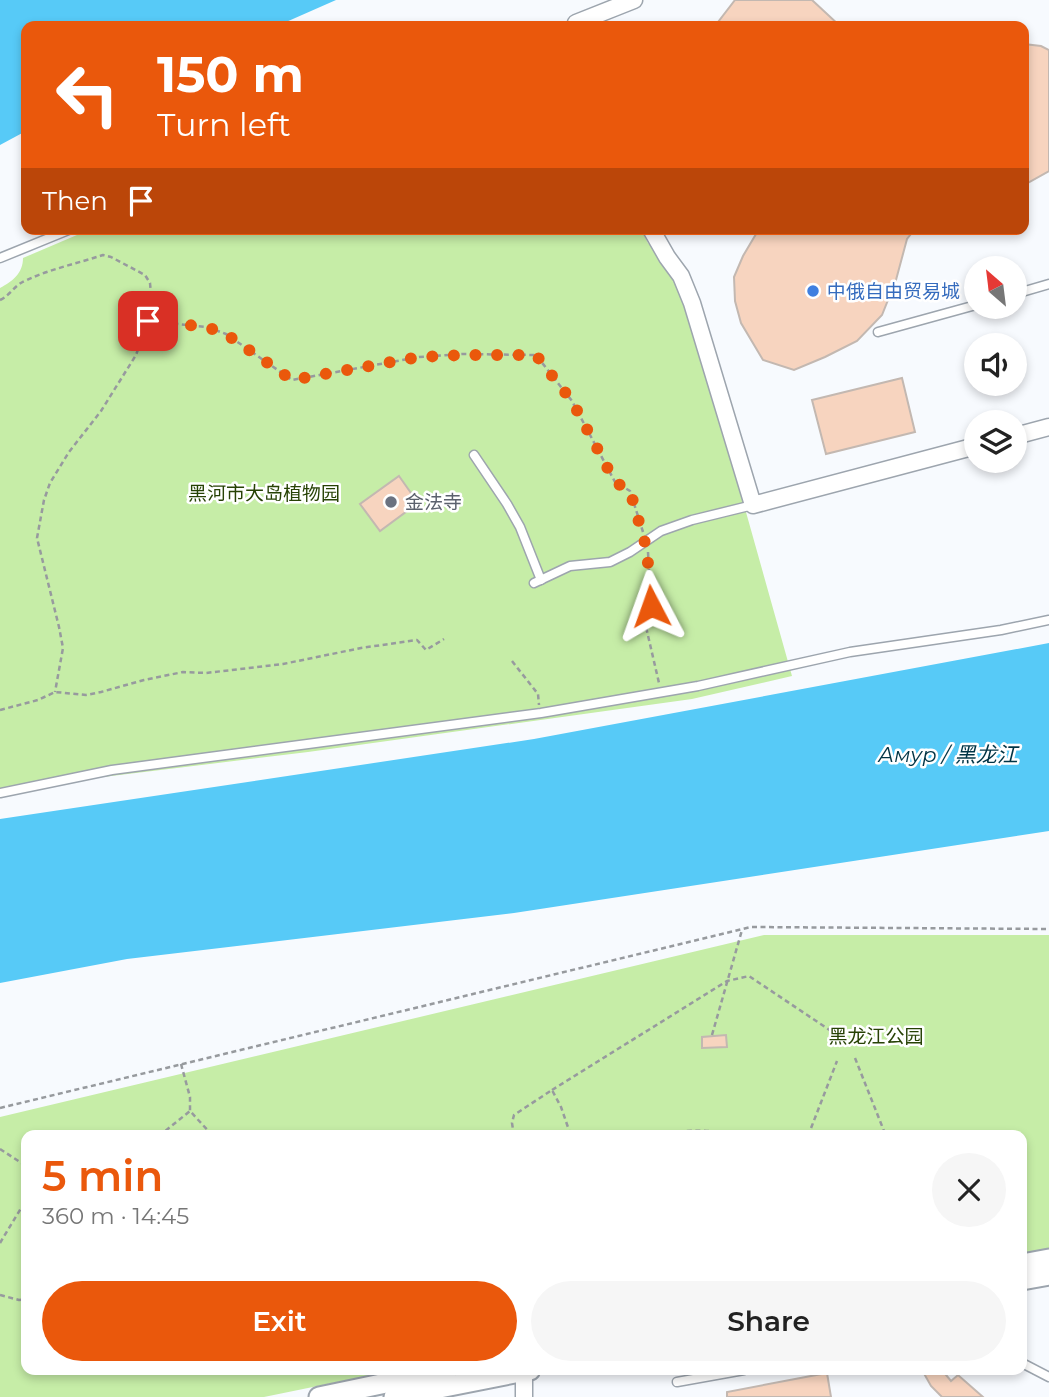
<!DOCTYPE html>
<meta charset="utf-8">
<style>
body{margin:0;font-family:Montserrat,"Noto Sans SC",sans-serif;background:#f6f6f6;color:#222;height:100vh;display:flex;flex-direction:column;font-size:26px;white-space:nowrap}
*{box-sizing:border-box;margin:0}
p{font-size:23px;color:#767676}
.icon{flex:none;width:38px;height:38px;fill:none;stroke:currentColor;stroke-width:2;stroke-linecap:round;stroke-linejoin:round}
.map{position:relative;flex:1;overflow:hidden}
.drawer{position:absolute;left:21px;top:1130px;width:1006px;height:245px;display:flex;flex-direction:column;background:#fff;border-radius:14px;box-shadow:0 4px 10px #0003}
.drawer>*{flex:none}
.hud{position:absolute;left:21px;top:21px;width:1008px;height:214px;border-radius:14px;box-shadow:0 4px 10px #0003;background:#ea580c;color:#fff;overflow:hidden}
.needle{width:46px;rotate:332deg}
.fabs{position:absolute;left:964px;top:256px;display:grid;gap:14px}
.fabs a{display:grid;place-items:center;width:63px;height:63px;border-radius:50%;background:#fff;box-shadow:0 4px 10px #0003;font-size:35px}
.pin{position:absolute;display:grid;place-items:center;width:60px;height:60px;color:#fff;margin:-30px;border-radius:14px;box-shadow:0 4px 10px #0006}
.me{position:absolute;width:77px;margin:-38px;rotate:356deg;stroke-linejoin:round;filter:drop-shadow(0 0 5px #0008)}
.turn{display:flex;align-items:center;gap:24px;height:147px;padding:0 21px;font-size:32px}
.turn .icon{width:91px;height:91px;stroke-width:2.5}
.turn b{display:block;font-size:49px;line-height:60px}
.then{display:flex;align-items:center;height:66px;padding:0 21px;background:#0003;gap:14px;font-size:26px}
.round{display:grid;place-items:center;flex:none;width:74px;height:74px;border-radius:37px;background:#f6f6f6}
.headline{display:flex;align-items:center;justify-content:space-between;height:119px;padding:0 21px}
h1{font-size:42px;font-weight:600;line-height:52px;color:#ea580c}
.button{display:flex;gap:14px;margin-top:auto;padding:14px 21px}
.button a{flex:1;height:80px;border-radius:42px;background:#ea580c;color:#fff;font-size:28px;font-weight:600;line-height:80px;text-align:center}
.button a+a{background:#f6f6f6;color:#222}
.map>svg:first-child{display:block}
.green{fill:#c6eda7}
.water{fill:#57caf7}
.building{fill:#f7d4bf;stroke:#c3b8b1;stroke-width:2}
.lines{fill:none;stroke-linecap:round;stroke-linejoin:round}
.service-casing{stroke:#9da5ae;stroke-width:11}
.minor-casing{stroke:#9da5ae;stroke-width:19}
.tertiary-casing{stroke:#9da5ae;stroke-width:23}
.path{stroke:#979a9e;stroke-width:2.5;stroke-dasharray:5 3.5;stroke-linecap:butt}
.service{stroke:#fff;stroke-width:8}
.minor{stroke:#fff;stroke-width:16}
.tertiary{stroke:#fff;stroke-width:19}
.route{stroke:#ea580c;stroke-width:12;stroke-dasharray:0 21.6}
.shop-dot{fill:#3f7fe0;stroke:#fff;stroke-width:2.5}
.worship-dot{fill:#6b7280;stroke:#fff;stroke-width:2.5}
.labels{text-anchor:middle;stroke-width:5;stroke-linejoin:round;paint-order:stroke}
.shop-label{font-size:19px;fill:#366cbe;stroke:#fff;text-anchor:start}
.park-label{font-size:19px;fill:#274205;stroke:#fff}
.worship-label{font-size:19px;fill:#5b616d;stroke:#fff;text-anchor:start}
.water-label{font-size:21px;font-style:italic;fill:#003445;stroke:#fff}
</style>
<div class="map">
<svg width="1049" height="1397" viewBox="0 0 1049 1397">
<rect width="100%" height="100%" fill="#f7fafe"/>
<!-- green -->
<g class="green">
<path d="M91,229H641L648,243L662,256L687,302L792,676L692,699L308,752L95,778L0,796V288C13,281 23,273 23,258Z"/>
<polygon points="764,935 1049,935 1049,1250 1022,1254 1022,1136 26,1136 26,1370 396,1370 264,1397 0,1397 0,1117"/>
</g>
<!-- water -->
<g class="water">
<polygon points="0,0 336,0 277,26 26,26 26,131 0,145"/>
<polygon points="1049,643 1049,831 514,913 127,959 0,983 0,819 534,739"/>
</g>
<!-- building -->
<g class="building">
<polygon points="735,0 812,0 840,26 715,26"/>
<polygon points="1024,44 1041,46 1049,50 1049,171 1024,185"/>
<polygon points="759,229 915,229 907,239 896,280 882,315 857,341 825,357 794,370 763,360 741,323 735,301 734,277 743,256"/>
<polygon points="902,378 915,432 826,454 812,400"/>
<polygon points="399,476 418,503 380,531 360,504"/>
<polygon points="726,1035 727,1047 702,1048 702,1037"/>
<polygon points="922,1370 942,1370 951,1381 958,1375 983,1397 942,1397 931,1386"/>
<polygon points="827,1373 831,1397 727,1397 727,1392"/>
</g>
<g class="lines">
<!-- service casing -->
<g class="service-casing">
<g id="service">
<polyline points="0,258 71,229"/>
<polyline points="1015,294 1049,284"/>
<polyline points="878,332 976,305"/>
<polyline points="474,455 507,504 520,527 541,580"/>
<polyline points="534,583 570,566 610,562 630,552 661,531 692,520 753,505"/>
<polyline points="0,793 112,770 541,713 698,686 850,652 1001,630 1049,620"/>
<polyline points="1022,1363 1049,1377"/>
<polyline points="677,1382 744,1370"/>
</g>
</g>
<!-- minor casing -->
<g class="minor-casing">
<g id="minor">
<polyline points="577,26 576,23 634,0"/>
<polyline points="651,229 667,257 681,276 692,303 753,505 976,446"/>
<polyline points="1015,436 1049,427"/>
<polyline points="524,1397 524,1370"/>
</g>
</g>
<!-- tertiary casing -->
<g class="tertiary-casing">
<g id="tertiary">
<polyline points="1022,1264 1049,1259"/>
<polyline points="1022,1280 1049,1275"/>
<polyline points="319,1397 448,1370"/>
<polyline points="394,1397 530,1370"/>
</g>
</g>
<!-- path -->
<g class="path">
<path d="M0,300C11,295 15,284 27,280C50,269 79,263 103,255L111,257L145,275L150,283L151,294L148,321L136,355L101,411L69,452L50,483L44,500L37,538L59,627L63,648L55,692"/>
<polyline points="148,321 207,327 226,334 292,380 419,357 462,354 536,355 572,401 615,482 630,491 643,532"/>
<polyline points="648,552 651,606 646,627 659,683"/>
<polyline points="512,661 538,694 539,705"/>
<polyline points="0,710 38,700 55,692 86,695 101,692 144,680 183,672 206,673 283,664 361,648 417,640 426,650 444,639"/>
<polyline points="712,1035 742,930"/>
<polyline points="855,1058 886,1136"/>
<polyline points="181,1064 190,1097 190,1111"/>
<polyline points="552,1090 727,981 749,976 831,1031"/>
<polyline points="0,1108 751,927 1049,929"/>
<polyline points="159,1136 190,1111 213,1136"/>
<polyline points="514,1136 512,1123 514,1115 552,1090 561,1107 571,1136"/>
<path d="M662,1136C684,1127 720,1131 743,1136"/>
<polyline points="808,1136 837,1061"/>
<polyline points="0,1149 26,1166"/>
<polyline points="0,1243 26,1200"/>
<polyline points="0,1295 19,1300 26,1299"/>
</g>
<!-- service -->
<use href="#service" class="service"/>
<!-- minor -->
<use href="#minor" class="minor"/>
<!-- tertiary -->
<use href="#tertiary" class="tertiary"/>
</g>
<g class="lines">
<!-- route -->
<polyline class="route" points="148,321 207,327 226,334 292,380 419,357 462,355 536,355 572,401 615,482 630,491 647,550 651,606"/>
</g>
<!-- markers -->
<circle class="shop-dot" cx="813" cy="291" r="7"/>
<circle class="worship-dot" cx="391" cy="502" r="7"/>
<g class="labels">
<!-- shop labels -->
<g class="shop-label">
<text x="827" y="298">中俄自由贸易城</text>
</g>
<!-- park labels -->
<g class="park-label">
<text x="264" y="500">黑河市大岛植物园</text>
<text x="876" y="1043">黑龙江公园</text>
</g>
<!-- worship labels -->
<g class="worship-label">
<text x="405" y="509">金法寺</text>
</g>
<!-- water labels -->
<g class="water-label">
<text x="948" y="762">Амур / 黑龙江</text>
</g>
</g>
</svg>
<div class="fabs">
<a><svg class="needle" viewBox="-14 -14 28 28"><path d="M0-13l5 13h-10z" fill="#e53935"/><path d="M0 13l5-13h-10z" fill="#767676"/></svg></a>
<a><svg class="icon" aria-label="sound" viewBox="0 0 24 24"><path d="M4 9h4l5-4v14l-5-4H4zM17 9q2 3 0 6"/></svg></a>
<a><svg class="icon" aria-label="layers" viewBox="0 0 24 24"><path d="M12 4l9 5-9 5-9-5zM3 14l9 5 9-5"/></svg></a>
</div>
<div class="pin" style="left:148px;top:321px;background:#d93025"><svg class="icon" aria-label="arrive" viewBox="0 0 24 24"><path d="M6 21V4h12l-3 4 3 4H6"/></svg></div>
<svg class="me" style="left:651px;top:606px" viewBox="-20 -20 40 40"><path d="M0-17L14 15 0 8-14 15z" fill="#ea580c" stroke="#fff" stroke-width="4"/></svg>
<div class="hud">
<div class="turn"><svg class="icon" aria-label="left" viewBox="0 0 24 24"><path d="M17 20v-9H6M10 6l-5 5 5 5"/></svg><div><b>150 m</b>Turn left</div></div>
<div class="then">Then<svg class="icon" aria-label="arrive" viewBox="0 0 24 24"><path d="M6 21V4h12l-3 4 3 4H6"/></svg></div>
</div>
<section class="drawer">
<div class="headline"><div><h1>5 min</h1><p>360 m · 14:45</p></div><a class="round"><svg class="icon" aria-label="close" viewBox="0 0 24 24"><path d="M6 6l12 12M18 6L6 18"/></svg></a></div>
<div class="button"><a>Exit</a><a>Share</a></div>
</section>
</div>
